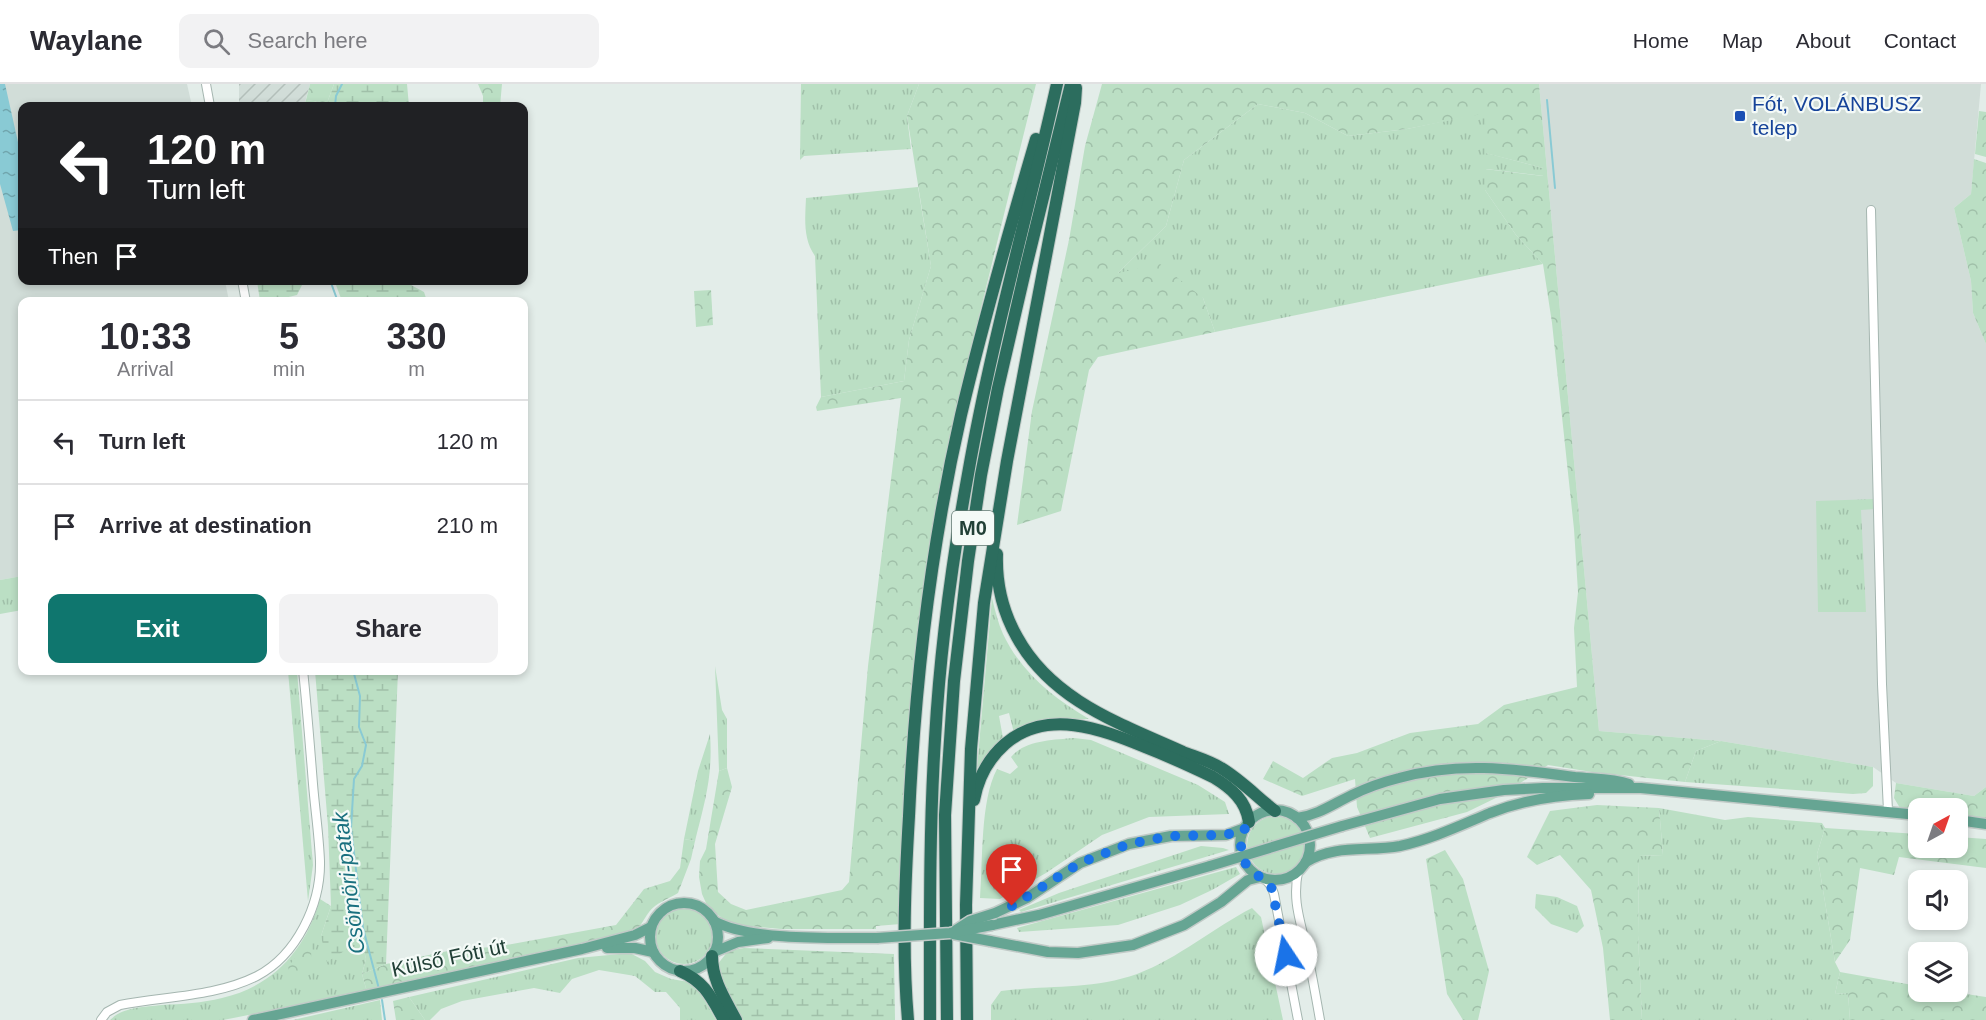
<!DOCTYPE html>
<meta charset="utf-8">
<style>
body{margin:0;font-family:Arial,sans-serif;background:#f2f2f3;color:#2b2b33;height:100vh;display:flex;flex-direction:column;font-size:22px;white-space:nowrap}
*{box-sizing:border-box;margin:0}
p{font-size:20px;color:#7c7c81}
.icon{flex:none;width:33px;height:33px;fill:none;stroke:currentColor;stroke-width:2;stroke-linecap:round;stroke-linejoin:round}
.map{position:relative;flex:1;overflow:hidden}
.drawer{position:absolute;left:18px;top:213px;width:510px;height:378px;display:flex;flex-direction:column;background:#fff;border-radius:12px;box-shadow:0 3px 9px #0003}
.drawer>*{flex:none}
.hud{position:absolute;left:18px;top:18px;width:510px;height:183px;border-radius:12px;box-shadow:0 3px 9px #0003;background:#202124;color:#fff;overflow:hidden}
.needle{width:39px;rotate:40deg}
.controls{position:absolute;left:1908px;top:714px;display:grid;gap:12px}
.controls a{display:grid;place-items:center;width:60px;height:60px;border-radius:12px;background:#fff;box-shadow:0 3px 9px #0003;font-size:30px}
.pin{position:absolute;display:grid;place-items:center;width:51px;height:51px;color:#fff;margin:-62px -26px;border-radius:50% 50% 50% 0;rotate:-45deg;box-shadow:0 0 6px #0007}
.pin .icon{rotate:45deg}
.me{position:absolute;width:66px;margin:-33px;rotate:349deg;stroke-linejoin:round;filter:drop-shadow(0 0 4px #0008)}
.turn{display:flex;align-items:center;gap:21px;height:126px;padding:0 30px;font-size:27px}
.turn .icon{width:78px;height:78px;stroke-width:2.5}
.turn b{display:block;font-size:42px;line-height:51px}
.then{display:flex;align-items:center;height:57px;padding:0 30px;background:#0003;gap:12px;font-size:22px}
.eta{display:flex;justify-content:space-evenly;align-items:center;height:102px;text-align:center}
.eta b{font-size:36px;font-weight:800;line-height:42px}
.primary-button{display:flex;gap:12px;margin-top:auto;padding:12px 30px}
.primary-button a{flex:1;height:69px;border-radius:12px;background:#0f766e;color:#fff;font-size:24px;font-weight:800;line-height:69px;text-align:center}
.primary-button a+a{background:#f2f2f3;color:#2b2b33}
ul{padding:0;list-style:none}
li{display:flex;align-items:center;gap:18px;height:84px;padding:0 30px;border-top:2px solid #e1e1e2}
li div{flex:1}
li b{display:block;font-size:22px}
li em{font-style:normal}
header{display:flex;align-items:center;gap:36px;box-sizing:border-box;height:84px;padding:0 30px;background:#fff;border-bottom:2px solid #e1e1e2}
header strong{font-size:28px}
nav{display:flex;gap:33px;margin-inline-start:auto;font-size:21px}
.search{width:420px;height:54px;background:#f2f2f3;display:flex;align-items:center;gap:15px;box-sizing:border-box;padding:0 21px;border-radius:12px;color:#7c7c81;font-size:22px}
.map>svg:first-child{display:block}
.built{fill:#d1ddd8}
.industrial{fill:url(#industrial-furrows)}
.grass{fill:url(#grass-tufts)}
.forest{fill:url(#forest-crowns)}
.wetland{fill:url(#wetland-marsh)}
.water{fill:url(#water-ripples)}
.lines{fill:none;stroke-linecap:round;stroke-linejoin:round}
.stream{stroke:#89cad4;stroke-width:2}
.minor-casing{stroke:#a5b6b0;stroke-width:10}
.major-casing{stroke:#c1cac7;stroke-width:13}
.highway-casing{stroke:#c1cac7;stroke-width:14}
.minor{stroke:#fff;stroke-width:8}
.major{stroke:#66a593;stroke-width:10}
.highway{stroke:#2c6d5e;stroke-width:12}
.major-bridge-casing{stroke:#c1cac7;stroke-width:13;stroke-linecap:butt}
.major-bridge{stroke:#66a593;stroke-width:10}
.route{stroke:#1a73e8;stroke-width:10;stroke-dasharray:0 18}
.transit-dot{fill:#1a4fb4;stroke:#f4faf7;stroke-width:2}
.labels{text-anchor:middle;stroke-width:4.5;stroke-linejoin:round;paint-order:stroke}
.shield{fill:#f4faf7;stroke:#617871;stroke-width:1.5}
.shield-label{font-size:20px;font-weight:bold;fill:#224037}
.transit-label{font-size:21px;fill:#164399;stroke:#f4faf7;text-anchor:start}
.street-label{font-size:21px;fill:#224037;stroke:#f4faf7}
.water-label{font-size:22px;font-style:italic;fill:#19707f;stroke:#f4faf7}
</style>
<header>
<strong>Waylane</strong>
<div class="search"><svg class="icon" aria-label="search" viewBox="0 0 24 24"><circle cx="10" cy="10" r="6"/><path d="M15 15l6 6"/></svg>Search here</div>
<nav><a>Home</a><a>Map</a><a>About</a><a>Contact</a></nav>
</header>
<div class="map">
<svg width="1986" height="936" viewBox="0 0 1986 936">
<defs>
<pattern id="industrial-furrows" width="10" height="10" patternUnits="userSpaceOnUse" patternTransform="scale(1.5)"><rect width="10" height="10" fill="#d1ddd8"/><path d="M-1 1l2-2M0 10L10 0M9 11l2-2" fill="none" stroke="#b3bfba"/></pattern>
<pattern id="grass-tufts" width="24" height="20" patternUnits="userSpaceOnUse" patternTransform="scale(1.5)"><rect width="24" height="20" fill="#bbdfc4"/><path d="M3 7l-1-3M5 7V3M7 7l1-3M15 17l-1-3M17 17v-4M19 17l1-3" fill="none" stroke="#a0c0a9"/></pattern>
<pattern id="forest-crowns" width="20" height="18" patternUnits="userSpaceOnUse" patternTransform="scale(1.5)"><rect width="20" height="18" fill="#bbdfc4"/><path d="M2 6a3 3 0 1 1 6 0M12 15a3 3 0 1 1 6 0" fill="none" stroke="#a0c0a9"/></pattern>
<pattern id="wetland-marsh" width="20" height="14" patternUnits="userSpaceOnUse" patternTransform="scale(1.5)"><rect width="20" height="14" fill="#bbdfc4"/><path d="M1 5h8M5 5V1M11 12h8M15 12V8" fill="none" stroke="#a0c0a9"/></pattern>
<pattern id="water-ripples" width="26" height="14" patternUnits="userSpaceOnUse" patternTransform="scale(1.5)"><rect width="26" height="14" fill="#89cad4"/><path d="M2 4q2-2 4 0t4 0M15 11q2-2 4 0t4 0" fill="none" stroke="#70a5ad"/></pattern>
</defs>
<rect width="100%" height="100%" fill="#e3ede9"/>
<!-- built -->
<g class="built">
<polygon points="0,0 187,0 192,22 22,22 22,196 225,197 229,217 22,218 22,492 0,496"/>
<polygon points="1539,0 1981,0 1971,110 1954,124 1971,197 1973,229 1986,260 1986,703 1974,712 1896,699 1873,683 1721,657 1599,647"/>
</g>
<!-- industrial -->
<polygon class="industrial" points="239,0 310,0 304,22 239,22"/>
<!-- grass -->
<g class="grass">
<polygon points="801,0 919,0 907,32 911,65 804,72 800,76"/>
<polygon points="1258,20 1305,29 1348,52 1407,45 1486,28 1486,69 1543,84 1544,92 1486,85 1485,106 1516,151 1543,180 1215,248 1203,214 1117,190 1166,142 1184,76"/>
<path d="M918,103L931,182L909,256L904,297L821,313L815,172C803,155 805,135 806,114Z"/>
<polygon points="1874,415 1875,425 1861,426 1866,528 1818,528 1816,417"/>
<polygon points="22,492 22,526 0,530 0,496"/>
<path d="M992,514C995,526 998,539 1003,550C1021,588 1053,614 1089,635H1054L1014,649L1009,629L999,632L1003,654L977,684Z"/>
<polygon points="715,582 722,626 727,635 727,684 719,687"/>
<polygon points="288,587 297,587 313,781 308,817"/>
<path d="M710,650C713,692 705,717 695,757L684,755L698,687Z"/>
<path d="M1074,654L1091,656L1198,701L1225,718L1229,730L1149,733L1102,751L1046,789L1000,815L980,814C983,777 980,717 997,685L1010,690L1018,683L1011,673C1025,656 1053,656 1074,654Z"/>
<polygon points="1721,657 1873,683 1873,702 1866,709 1853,710 1685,698 1696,667"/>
<polygon points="1659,724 1725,736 1748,733 1822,739 1825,744 1817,770 1835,878 1840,888 1835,910 1848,909 1850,936 1642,936 1638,851 1639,772 1663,771"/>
<circle cx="1276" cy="761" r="29"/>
<polygon points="1201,762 1223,764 1229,766 1021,828 1019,826 1059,809"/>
<polygon points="1236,783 1240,790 1212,806 1180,821 1118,841 1019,848 1017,844"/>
<polygon points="1536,810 1557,813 1577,822 1584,842 1577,849 1551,840 1535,824"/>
<path d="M320,815L331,822L321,852L359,845L366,875L362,890L367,908L223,936H110C123,923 144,923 162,921C182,920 202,919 222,914C274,902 306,865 320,815Z"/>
<circle cx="684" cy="851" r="29"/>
<path d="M1252,824L1261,833L1283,936H991V921L1001,907C1047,901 1092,906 1137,890C1179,874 1213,844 1252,824Z"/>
<polygon points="630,869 645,877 655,888 671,895 689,898 701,910 716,936 680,936 680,924 666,908 655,908 635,892 599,886 572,895 560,909 534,904 462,917 441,925 430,936 425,936 409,913 578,874"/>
<polygon points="380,916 382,936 293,936"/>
</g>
<!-- forest -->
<g class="forest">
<polygon points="310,0 334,0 327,19 306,16"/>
<polygon points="478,0 502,0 500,22 483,22 483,12"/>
<polygon points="919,0 1036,0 955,330 934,442 901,840 876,842 876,845 781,845 739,841 726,837 718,831 706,819 702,810 699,793 700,777 706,765 719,687 727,684 732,703 715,760 718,808 731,820 746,826 842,806 849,798 868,582 901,314 817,327 816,323 821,313 904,297 909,256 931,182 907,32"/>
<polygon points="1102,0 1539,0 1599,647 1721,657 1696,667 1685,698 1592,688 1548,681 1502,711 1467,728 1370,754 1357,723 1355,695 1302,712 1263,695 1273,677 1303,694 1332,674 1357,669 1410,649 1478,640 1504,621 1577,603 1574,544 1578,508 1574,445 1552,239 1543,180 1516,151 1485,106 1485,85 1543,92 1543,84 1485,69 1486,29 1407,45 1348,52 1305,29 1258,20 1184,76 1166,142 1118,189 1160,180 1203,214 1215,248 1098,273 1089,286 1061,427 1017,441 1032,327 1069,156 1085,62"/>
<polygon points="1979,27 1986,28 1986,73 1975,70"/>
<polygon points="1974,75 1986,79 1986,260 1973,229 1971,197 1954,124 1971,110"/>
<polygon points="711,206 713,241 696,243 694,207"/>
<polygon points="1896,699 1974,712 1986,703 1986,736 1958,732 1958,724 1918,724 1918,727 1900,724 1894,714"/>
<polygon points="1597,721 1659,724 1663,771 1639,772 1638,851 1642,936 1610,936 1603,864 1591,806 1560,771 1537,781 1527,773 1550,727"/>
<polygon points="1825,744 1918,750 1918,764 1958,764 1958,753 1986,755 1986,784 1899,773 1894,791 1860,784 1850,856 1835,878 1817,770"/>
<path d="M684,755L695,757L691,775L678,809C668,815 656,819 649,828C644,835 641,842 634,848L367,908L362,890L386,880L448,867L501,862L616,841L644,805L670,797L680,784Z"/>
<polygon points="1445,766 1463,795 1489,887 1478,936 1463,936 1447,910 1426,775"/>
<polygon points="308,857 312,857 311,874 306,876 306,880 310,883 312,889 302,891 298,889 290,889 288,883"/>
<polygon points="1840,888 1918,902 1918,908 1953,908 1986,913 1986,936 1850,936 1848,909 1835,910"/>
<polygon points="409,913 425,936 396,936 393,917"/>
</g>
<!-- wetland -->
<g class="wetland">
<polygon points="334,0 407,0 409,22 304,22 306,16 327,19"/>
<polygon points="257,197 257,196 304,197 297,211 272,217 260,217"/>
<polygon points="323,197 402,197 402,199 411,201 424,208 427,217 342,217 336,201"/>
<polygon points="315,587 398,587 386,880 362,890 366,875 359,846 349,864 327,878 321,852 331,822 328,742"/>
<polygon points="744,864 894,870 895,936 741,936 728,913 717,881 728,867"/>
</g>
<!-- water -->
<polygon class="water" points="0,0 5,0 22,76 19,105 22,110 22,146 13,147 0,100"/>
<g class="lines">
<!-- stream -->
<g class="stream">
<polyline points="1547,16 1555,104"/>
<polyline points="335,22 336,12 342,0"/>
<polyline points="330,196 338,218"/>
<polyline points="353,586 360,612 359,643 366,661 362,682 354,695 351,744 363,844 379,905"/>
<polyline points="382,916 385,936"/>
</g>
<!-- minor casing -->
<g class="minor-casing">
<g id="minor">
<polyline points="206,0 210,22"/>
<polyline points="1871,126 1882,600 1888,727"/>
<polyline points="242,196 246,218"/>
<path d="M1298,788C1292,818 1301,838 1307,867C1312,890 1316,913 1320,936"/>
<polyline points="1265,795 1271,802 1274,810 1298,936"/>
<path d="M101,936L107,928L120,921C165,912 215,913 257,892C297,871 321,820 320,777C319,751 315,725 313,700C310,662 307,624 303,586"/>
</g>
</g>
<!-- major casing -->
<g class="major-casing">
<g id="major">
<circle cx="1275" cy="761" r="35"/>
<path d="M1297,734C1318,731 1333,720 1352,711C1366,704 1383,698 1399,694C1460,677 1514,685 1575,693C1594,695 1612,694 1629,700"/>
<polyline points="1958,736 1986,740"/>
<polyline points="1342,742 1440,715 1504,706 1543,704 1641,704 1918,731"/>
<path d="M1306,778C1335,760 1368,768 1400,762C1432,755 1461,741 1490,729C1521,717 1556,711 1589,710"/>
<circle cx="684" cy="853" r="34"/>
<polyline points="995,829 1027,814 1080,779 1129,760 1171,752 1226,751 1245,744"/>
<path d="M714,837C750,857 834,854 877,854"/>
<polyline points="992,841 1039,831 1210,782"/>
<polyline points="990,857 1048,868 1078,869 1133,861 1184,841 1221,818 1248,796 1260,793"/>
<polyline points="607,864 635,864 653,868"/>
<polyline points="714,868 738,858 768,854"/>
<polyline points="253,936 582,865 635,851 651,843"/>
</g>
</g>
<!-- highway casing -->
<g class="highway-casing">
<g id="highway">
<path d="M997,470C996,499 1003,528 1017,553C1052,617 1121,640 1183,668C1196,673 1210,677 1221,684C1241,696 1257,713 1275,727"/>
<path d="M974,716C978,694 988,675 1005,660C1047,624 1101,645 1145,663C1168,672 1190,682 1213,693C1231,704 1246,716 1249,738"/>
<path d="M712,872C712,896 725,915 736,936"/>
<path d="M680,887C705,898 711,913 724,936"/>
<path d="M908,936C902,869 905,799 909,732C915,598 931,462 961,331C983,238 1009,147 1036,55"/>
<path d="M930,936C930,842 929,748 935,655C940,567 952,477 968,390C991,259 1028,130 1057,0"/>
<polyline points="947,936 945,731 954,597 968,477 981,391 998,304 1026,183 1071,0"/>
<polyline points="967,936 966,821 971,665 984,519 1007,377 1075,19 1076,4"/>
</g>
</g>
<!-- minor -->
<use href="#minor" class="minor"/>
<!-- major -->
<use href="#major" class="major"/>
<!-- highway -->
<use href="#highway" class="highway"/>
<!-- major-bridge casing -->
<g class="major-bridge-casing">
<g id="major-bridge">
<polyline points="1210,782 1342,742"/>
<polyline points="956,846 970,837 995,829"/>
<polyline points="953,850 990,857"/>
<polyline points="877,854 950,849 992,841"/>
</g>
</g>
<!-- major-bridge -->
<use href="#major-bridge" class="major-bridge"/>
</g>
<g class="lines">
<!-- route -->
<path class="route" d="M1012,822L1080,779L1129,760L1171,752L1226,751L1245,744C1239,759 1239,775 1251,786C1258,793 1265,795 1271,802L1286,871"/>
</g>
<!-- markers -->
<rect class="transit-dot" x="1734" y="26" width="12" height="12" rx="3"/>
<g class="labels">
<!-- shield labels -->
<rect class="shield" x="952" y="427" width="42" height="34" rx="4.5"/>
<g class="shield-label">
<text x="973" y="451">M0</text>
</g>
<!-- transit labels -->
<g class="transit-label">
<text x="1752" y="27">Fót, VOLÁNBUSZ<tspan x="1752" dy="24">telep</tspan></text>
</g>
<!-- street labels -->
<g class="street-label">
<text transform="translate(449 874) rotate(-12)" y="7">Külső Fóti út</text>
</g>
<!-- water labels -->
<g class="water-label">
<text transform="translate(348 799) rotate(-97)" y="8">Csömöri-patak</text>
</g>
</g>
</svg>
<div class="controls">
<a><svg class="needle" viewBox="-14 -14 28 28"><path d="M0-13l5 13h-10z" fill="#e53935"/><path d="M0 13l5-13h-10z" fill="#7c7c81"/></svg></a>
<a><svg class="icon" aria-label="sound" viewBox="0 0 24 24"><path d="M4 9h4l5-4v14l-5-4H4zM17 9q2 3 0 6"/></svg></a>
<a><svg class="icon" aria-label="layers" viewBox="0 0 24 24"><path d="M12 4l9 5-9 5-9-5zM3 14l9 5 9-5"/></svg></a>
</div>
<div class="pin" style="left:1012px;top:822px;background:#d93025"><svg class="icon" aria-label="arrive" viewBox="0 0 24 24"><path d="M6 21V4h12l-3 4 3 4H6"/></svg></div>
<svg class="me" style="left:1286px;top:871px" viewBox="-20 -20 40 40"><circle r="19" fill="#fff"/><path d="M0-13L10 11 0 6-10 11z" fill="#1a73e8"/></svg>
<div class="hud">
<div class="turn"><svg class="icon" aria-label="left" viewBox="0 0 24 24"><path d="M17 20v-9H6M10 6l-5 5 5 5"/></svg><div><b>120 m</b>Turn left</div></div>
<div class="then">Then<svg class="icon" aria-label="arrive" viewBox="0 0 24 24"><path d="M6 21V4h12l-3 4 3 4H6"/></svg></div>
</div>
<section class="drawer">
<div class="eta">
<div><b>10:33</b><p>Arrival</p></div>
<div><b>5</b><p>min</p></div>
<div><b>330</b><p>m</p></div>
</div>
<ul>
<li><svg class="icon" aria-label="left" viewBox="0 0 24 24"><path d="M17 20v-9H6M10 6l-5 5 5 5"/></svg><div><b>Turn left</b></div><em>120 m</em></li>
<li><svg class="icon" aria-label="arrive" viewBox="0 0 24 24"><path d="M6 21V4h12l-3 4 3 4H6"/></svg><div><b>Arrive at destination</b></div><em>210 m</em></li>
</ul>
<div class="primary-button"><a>Exit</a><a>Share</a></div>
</section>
</div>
